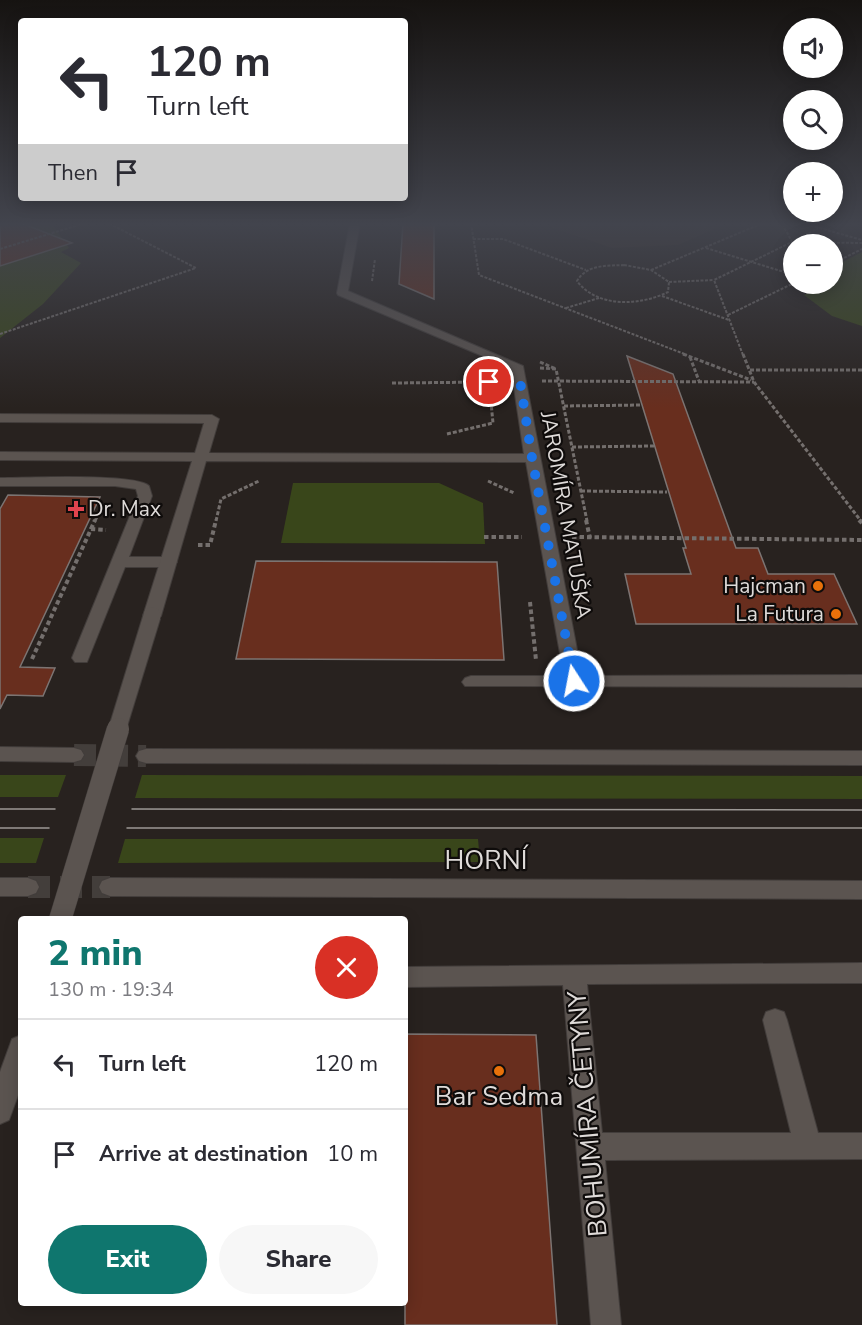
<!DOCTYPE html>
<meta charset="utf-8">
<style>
body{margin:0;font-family:"Nunito Sans",sans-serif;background:#f7f7f7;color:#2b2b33;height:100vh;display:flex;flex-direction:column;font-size:22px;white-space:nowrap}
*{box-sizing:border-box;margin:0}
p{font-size:20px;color:#7c7c81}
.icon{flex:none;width:33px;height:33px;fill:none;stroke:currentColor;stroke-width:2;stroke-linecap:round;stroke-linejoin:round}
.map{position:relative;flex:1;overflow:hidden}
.sheet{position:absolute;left:18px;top:916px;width:390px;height:390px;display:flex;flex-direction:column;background:#fff;border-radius:6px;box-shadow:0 3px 15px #0003}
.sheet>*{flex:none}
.banner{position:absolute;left:18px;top:18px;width:390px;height:183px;border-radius:6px;box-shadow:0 3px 15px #0003;background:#fff;color:#2b2b33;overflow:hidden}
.buttons{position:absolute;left:783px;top:18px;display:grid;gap:12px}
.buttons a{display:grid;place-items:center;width:60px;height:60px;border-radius:50%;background:#fff;box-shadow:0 3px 15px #0003;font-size:30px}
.pin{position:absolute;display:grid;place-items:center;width:51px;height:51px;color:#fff;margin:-26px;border:3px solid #fff;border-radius:50%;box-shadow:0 2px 6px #0007}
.me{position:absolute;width:66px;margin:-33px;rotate:349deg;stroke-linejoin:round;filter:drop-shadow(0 0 4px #0008)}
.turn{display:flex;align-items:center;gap:21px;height:126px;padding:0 30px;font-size:27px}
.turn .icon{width:78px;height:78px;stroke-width:2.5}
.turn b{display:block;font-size:42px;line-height:51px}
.then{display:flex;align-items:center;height:57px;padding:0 30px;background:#0003;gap:12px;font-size:22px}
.round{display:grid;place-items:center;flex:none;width:63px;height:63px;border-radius:32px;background:#f7f7f7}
.head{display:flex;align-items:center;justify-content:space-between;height:102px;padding:0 30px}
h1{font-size:36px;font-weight:800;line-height:45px;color:#0f766e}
.button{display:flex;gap:12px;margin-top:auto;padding:12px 30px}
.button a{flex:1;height:69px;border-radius:36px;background:#0f766e;color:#fff;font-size:24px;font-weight:800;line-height:69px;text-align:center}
.button a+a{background:#f7f7f7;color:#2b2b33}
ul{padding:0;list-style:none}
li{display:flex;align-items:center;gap:18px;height:90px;padding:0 30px;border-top:2px solid #e1e1e2}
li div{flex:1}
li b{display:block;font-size:22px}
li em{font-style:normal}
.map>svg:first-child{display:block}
.built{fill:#362b25}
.green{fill:#39461a}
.building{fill:#682e1e;stroke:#7c7472;stroke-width:1.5}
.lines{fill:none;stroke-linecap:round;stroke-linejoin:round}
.minor-tunnel{stroke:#433e3b;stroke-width:22;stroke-dasharray:22 10;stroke-linecap:butt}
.service-casing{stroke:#423d3b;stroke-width:2}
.minor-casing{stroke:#423d3b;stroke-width:2}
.path-far2{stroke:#746f6d;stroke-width:2;stroke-dasharray:3 1.5;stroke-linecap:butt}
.path-far1{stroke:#746f6d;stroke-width:3;stroke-dasharray:4 2;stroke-linecap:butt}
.path{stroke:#746f6d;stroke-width:4;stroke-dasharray:4.5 3;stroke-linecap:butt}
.service{fill:#5b5450;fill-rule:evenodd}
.minor{fill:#5b5450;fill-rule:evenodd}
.tram{stroke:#9c9895;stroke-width:1.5}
.minor-bridge-far1-casing{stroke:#423d3b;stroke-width:19;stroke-linecap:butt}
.minor-bridge-casing{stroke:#423d3b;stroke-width:23;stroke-linecap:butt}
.minor-bridge-far1{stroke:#5b5450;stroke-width:17}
.minor-bridge{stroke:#5b5450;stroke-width:22}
.route{stroke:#1a73e8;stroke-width:10;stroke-dasharray:0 18}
.health-dot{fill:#e0444e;stroke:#0f0c0b;stroke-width:2}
.food-dot{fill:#e8710a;stroke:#0f0c0b;stroke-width:2}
.labels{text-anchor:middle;stroke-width:4.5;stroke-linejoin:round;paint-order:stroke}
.poi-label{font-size:21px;fill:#dfdbd9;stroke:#0f0c0b;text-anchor:end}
.street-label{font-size:21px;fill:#dfdbd9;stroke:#0f0c0b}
.near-street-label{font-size:26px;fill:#dfdbd9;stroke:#0f0c0b}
.near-poi-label{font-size:26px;fill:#dfdbd9;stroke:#0f0c0b}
</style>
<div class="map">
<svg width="862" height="1325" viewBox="0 0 862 1325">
<rect width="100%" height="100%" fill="#28221f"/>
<!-- built -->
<polygon class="built" points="549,223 728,223 678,245 612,248 550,227"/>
<!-- green -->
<g class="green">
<polygon points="0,223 51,223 69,248 61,252 81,263 43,304 0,338"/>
<polygon points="862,252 862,326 832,316 804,295 825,284 832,284 833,267"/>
<polygon points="293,483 439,483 483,503 485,544 281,543"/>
<polygon points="0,775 66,775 58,797 0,797"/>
<polygon points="142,775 862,776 862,799 135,798"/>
<polygon points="0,838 44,838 36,863 0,863"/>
<polygon points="125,839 478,839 480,862 118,863"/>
</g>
<!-- building -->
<g class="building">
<polygon points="0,223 21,223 72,243 0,266"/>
<polygon points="403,223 434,223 434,299 399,284"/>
<polygon points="627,356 673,374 736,548 758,548 768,574 834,574 857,624 636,624 625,574 691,574 683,548 686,548"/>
<polygon points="8,495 100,497 20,667 55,668 43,696 7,695 0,709 0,509"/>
<polygon points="256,561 497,562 504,660 236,659"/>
<polygon points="405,1034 536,1035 557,1325 405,1325"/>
</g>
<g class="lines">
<!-- minor-tunnel -->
<g class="minor-tunnel">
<polyline points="74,755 146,756"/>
<polyline points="28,887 110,887"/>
</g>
<!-- service casing -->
<g class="service-casing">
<path id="service" d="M0,478C24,478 137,473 149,486L152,496L129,557H169L177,562L169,567H125L87,662H75L72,658L138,496L136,489L115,486H0Z"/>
</g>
<!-- minor casing -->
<g class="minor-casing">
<g id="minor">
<polygon points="350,223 360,223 348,291 523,366 582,676 862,675 862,687 465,686 462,682 465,678 471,676 564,676 526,462 206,461 161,616 158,620 146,620 143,616 192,461 0,460 0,452 195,453 204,423 0,422 0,414 212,415 219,419 209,453 524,454 511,368 338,295 337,293"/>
<polygon points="0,747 74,748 81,750 84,755 81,760 74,762 0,761"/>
<polygon points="146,749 862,751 862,765 146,763 139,761 136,756 139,751"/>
<polygon points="0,878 28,878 36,881 39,887 36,893 28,896 0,896"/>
<polygon points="110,878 862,881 862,899 110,896 102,893 99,887 102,881"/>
<polygon points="862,963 862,983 587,984 602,1133 791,1133 763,1020 766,1012 775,1009 784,1012 787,1020 818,1133 862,1133 862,1159 605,1160 621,1325 591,1325 563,985 405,987 405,967"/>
<polygon points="21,1035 21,1087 9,1120 0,1124 0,1072 12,1039"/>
</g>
</g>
<!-- path-far2 -->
<g class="path-far2">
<polyline points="471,223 479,275 687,355"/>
<polyline points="802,223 862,240"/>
<polyline points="473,239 503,239 586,270"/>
<polyline points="792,242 862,243"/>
<polyline points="793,242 818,228"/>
<polyline points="706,248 794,275"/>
<polyline points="0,249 85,223"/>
<polyline points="832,264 862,249"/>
<path d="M624,265L651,270L669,282L668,292C640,306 597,308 577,281C587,264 607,266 624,265Z"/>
<polyline points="651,270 763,223"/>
<polyline points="372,281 375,259"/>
<polyline points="669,282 714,280"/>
<polyline points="662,296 729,320"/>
<polyline points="566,308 599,298"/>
<polyline points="728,315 794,283"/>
<polyline points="0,334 196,268 108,223"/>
<polyline points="743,355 714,280 792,242 782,223"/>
</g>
<!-- path-far1 -->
<g class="path-far1">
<polyline points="683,354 751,380"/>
<polyline points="743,354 754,382 861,521"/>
<polyline points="690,357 699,381"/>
<polyline points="540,362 556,369"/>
<polyline points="540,368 556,369 587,521"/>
<polyline points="750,370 862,370"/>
<polyline points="542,381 754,382"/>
<polyline points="392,383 489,382"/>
<polyline points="564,406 642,405"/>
<polyline points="447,434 493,423 489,382 492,381"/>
<polyline points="572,447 654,446"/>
<polyline points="488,481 514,493"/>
<polyline points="581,491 667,492"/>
<polyline points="95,521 103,503"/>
<polyline points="216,521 221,499 259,481"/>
</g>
<!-- path -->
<g class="path">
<polyline points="586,520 590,538"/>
<polyline points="859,520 862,523"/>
<polyline points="91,529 95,520"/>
<polyline points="484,537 522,537"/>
<polyline points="572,537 862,540"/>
<polyline points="198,545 210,545 216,520"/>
<polyline points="530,602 536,660"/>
<polyline points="32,659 91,529 106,530"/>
</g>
<!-- service -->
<use href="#service" class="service"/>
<!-- minor -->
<use href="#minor" class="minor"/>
<!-- tram -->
<g class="tram">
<polyline points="0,809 55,809"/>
<polyline points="132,809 862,810"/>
<polyline points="0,828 49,828"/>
<polyline points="127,828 862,828"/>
</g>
<!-- minor-bridge-far1 casing -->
<g class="minor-bridge-far1-casing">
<polyline id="minor-bridge-far1" points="117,730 152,616"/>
</g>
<!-- minor-bridge casing -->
<g class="minor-bridge-casing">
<polyline id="minor-bridge" points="60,920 118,729"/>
</g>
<!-- minor-bridge-far1 -->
<use href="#minor-bridge-far1" class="minor-bridge-far1"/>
<!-- minor-bridge -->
<use href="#minor-bridge" class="minor-bridge"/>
</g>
<!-- sky -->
<linearGradient id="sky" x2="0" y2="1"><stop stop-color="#161311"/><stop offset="0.55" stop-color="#42444d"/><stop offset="1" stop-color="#42444d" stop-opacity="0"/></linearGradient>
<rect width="862" height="408" fill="url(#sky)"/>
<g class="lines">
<!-- route -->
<polyline class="route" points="489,382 520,381 532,458 574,681"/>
</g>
<!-- markers -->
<path class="health-dot" d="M73 500h6v6h6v6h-6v6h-6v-6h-6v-6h6z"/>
<g class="food-dot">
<circle cx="818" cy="586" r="6"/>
<circle cx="836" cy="614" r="6"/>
<circle cx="499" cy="1071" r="6"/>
</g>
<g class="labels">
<!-- poi labels -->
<g class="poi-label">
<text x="88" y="516" text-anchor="start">Dr. Max</text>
<text x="806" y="593">Hajcman</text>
<text x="824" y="621">La Futura</text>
</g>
<!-- street labels -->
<g class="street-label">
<text transform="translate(566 515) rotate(80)" y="7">JAROMÍRA MATUŠKA</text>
</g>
<!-- near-street labels -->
<g class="near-street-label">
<text x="486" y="869">HORNÍ</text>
<text transform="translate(587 1114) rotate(-95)" y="9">BOHUMÍRA ČETYNY</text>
</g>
<!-- near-poi labels -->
<g class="near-poi-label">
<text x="499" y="1105">Bar Sedma</text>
</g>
</g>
</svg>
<div class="buttons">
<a><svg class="icon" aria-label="sound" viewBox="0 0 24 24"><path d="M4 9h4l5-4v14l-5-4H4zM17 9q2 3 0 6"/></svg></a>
<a><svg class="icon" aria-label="search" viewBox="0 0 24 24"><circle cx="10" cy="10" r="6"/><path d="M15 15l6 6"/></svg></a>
<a>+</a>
<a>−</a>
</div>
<div class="pin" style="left:489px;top:382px;background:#d93025"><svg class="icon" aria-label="arrive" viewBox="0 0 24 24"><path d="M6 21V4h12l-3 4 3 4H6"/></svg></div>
<svg class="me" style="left:574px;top:681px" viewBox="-20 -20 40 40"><circle r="17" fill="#1a73e8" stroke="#fff" stroke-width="3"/><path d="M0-11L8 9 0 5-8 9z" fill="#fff"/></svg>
<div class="banner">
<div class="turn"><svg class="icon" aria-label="left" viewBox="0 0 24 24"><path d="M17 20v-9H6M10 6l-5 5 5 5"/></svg><div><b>120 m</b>Turn left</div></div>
<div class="then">Then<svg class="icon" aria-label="arrive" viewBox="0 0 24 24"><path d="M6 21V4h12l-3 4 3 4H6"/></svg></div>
</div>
<section class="sheet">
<div class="head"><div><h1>2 min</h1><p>130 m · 19:34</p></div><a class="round" style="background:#d93025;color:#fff"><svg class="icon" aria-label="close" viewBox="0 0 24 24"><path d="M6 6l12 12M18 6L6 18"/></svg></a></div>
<ul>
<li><svg class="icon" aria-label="left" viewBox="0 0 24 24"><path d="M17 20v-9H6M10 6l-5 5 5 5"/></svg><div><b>Turn left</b></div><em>120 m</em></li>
<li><svg class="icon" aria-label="arrive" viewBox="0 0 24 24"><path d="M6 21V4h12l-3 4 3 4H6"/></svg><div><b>Arrive at destination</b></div><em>10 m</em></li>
</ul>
<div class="button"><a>Exit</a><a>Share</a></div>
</section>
</div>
